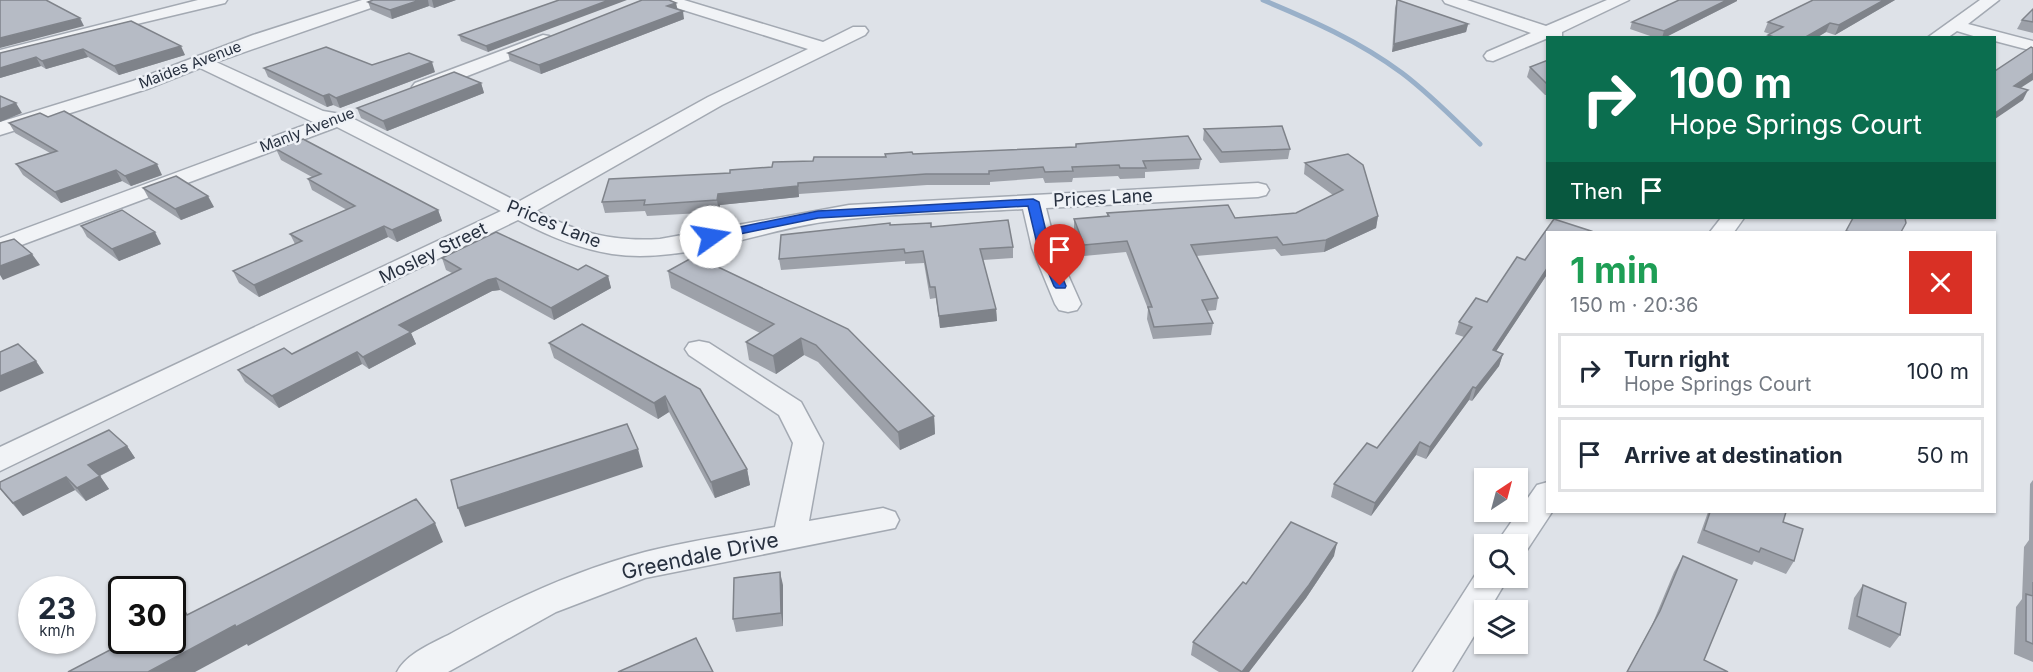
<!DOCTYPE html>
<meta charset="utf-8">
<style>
body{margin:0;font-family:Inter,sans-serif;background:#f2f2f3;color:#1f2937;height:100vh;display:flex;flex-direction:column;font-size:22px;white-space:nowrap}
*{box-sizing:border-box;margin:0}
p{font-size:20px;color:#747a83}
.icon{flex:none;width:33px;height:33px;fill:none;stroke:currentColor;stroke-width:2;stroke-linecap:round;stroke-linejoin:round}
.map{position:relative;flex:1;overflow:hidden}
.sheet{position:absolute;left:1546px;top:231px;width:450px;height:282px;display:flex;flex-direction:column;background:#fff;border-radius:0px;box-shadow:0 2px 4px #0004}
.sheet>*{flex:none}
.guide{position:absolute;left:1546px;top:36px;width:450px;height:183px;border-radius:0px;box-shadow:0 2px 4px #0004;background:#0b6e4f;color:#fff;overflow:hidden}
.needle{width:39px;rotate:36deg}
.tools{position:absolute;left:1474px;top:468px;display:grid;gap:12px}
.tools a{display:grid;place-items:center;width:54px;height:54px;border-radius:0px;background:#fff;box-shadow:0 2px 4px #0004;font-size:30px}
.speed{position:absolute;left:18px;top:576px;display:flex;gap:12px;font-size:30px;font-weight:700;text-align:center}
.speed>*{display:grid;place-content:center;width:78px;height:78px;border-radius:50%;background:#fff;box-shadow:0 2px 4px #0004;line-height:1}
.speed small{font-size:15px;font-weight:400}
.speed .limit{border:3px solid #111;border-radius:9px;background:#fff;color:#111}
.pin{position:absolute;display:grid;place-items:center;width:51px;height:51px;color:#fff;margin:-62px -26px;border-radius:50% 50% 50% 0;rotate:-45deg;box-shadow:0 0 6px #0007}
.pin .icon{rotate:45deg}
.me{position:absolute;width:66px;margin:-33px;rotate:77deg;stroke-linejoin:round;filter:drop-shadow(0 0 4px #0008)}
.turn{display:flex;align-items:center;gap:21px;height:126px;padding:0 24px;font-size:27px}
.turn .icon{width:78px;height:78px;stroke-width:2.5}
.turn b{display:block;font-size:42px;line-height:51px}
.then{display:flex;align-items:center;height:57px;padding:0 24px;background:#0003;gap:12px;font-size:22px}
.round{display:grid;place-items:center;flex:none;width:63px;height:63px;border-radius:0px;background:#f2f2f3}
.overview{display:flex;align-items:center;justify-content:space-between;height:102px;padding:0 24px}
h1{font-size:36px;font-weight:700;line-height:45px;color:#1e9e55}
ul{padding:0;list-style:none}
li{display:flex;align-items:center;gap:18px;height:75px;margin:0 12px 9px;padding:0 12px;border:3px solid #e0e1e3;border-radius:0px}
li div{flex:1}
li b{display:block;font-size:22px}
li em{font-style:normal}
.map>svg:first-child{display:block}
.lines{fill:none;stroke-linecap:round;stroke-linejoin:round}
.stream{stroke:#99b0c9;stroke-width:5}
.minor-casing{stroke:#a3a9b2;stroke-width:3}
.minor{fill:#f1f3f6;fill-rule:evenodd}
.wall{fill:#9da1a9}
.shaded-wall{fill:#7f838a}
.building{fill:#b6bbc5;stroke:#7f838a;stroke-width:1.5}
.route{fill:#2563eb;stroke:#184099;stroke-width:1.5}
.labels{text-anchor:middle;stroke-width:5;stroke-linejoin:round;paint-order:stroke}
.far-street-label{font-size:15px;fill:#27303f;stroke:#eef1f6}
.street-label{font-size:18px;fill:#27303f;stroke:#eef1f6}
.near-street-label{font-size:21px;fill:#27303f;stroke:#eef1f6}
</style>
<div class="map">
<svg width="2033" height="672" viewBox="0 0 2033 672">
<rect width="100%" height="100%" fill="#dee2e8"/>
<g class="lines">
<!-- stream -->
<path class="stream" d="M1263,0C1311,20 1359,41 1402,73C1430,94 1455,120 1480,144"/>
<!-- minor casing -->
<g class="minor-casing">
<g id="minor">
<polygon points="198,0 227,0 225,3 120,28 0,61 0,50"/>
<path d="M362,0H387L385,3L216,62L323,111L346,115L518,202L708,97L808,49L661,3L659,0H684L823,42L853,27H865L868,31L865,35L722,105L536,211C579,233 612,242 660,239L849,205L1258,183L1266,185L1269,190L1266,195L1258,197L1046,208L1056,248L1081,304L1077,310L1068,312L1059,310L1055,304L1032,248L1023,209C957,213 889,213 823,222C755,232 682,264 612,254C580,249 548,236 518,220L0,471V447L501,211L337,127L0,253V238L313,122L200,68L147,89L0,135V122L133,81L253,35Z"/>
<polygon points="1443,0 1467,0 1546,26 1607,0 1629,0 1562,32 1562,38 1548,38 1493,61 1487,60 1484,56 1487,52 1531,33 1445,3"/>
<polygon points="1980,0 1999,0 1968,24 2033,41 2033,51 1995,41 1995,38 1980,38 1957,31 1947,38 1927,38"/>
<polygon points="543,35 549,36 552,40 549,44 429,91 415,91 412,87 415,83"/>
<polygon points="1721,218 1744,218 1734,232 1710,232"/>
<path d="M699,341L709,343L801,402L823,443L809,521L883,508L895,512L899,520L895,528L645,578L556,612L448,672H397C407,653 433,643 452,633C513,599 577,570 645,552C688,541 732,535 775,527L793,443L779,415L689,355L685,349L689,343Z"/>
<polygon points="1548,482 1548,512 1552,512 1525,553 1518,555 1518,544 1496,544 1537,485"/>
<polygon points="1485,567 1485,578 1508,578 1489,610 1485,610 1485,618 1452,672 1413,672 1479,569"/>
</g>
</g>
<!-- minor -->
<use href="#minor" class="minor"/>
</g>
<!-- wall -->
<g class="wall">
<polygon points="373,0 456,0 434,8 429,6 392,19 371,10 368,2"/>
<polygon points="560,0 488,52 461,41 459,35"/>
<polygon points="1397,0 1468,24 1466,32 1392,52 1395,8"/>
<polygon points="1813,0 1895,0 1835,35 1826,32 1816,38 1767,38 1768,35 1770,34 1764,32 1768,22"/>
<polygon points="1737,1 1664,38 1656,38 1630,29 1632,22"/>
<polygon points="2033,9 2033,33 2017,29 2022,20"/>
<polygon points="678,10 684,19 541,74 510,61 508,53"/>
<polygon points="131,21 185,55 119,75 88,57 46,69 41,66 0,78 0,53"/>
<polygon points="1548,60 1548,95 1545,95 1527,77 1530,67"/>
<polygon points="372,65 435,72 340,108 333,105 327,107 268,77 264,68"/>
<polygon points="481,83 484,93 387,131 361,118 357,108"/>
<polygon points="9,123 162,175 131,186 122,181 61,203 23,175 16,164 50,153 15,133"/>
<polygon points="1204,129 1290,149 1288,159 1220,163 1203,140"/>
<polygon points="1076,144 1201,159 1199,169 1145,172 1145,178 1120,179 1118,176 1073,178 1072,182 1045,183 1043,178 990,182 990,185 927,185 799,194 799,197 720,205 719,212 647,216 645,211 605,213 602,202 730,173 772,167 913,154 1076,147"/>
<polygon points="276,149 438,210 442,221 397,242 388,237 259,297 239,283 233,271 295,244 290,234 347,210 312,190 308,179 312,177 281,160"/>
<polygon points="1348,154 1378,216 1376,228 1324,252 1281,256 1275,249 1196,256 1218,298 1216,310 1207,311 1213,323 1211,335 1153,339 1147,319 1148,309 1126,252 1084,256 1074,230 1074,219 1107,216 1107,213 1235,218 1296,213 1333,195 1304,174 1305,163"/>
<polygon points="143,188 214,207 181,220 149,199"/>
<polygon points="890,225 931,227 1013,247 1013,258 983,260 996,309 997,321 940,328 936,298 930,299 924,263 905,264 905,261 781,270 779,259"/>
<polygon points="81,226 161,244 119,261 87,237"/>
<polygon points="1548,232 1548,273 1496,351 1503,354 1499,366 1472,401 1469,400 1426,459 1416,455 1371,516 1331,497 1334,484 1377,448 1464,337 1455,334 1459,322 1487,302"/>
<polygon points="695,256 934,416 935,434 900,450 818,362 804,355 776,374 749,360 746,342 760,333 671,288 668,271"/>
<polygon points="442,258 578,270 608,276 611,288 554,320 500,290 492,291 411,333 416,344 369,369 362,364 279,408 245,382 238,370 292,354 452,273 446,270"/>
<polygon points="582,324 747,469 750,485 715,498 669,412 658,419 554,358 549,343"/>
<polygon points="127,446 135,458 100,476 109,489 86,501 75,490 23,516 0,489 0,482"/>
<polygon points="2033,480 2033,662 2014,654 2016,607 2022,599 2024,547 2029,540 2030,484"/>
<polygon points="1708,512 1786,512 1783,522 1794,561 1786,574 1754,561 1752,565 1697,543"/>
<polygon points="1334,556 1306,598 1249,672 1219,672 1191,655 1193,642 1246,584"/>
<polygon points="1683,556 1704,660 1627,672 1652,625 1674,572"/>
<polygon points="783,585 783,626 736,632 733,619"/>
<polygon points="1863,585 1900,635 1890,648 1848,629 1854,598"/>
</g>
<!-- shaded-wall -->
<g class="shaded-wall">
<polygon points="420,0 428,0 429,6 392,19 390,10"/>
<polygon points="432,0 456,0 434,8"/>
<polygon points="609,0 627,0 488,52 486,46"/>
<polygon points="1727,0 1737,0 1737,1 1664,38 1662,38 1664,31"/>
<polygon points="1884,0 1895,0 1835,35 1839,25"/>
<polygon points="676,3 678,11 667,6"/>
<polygon points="683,11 684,19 541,74 539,65"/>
<polygon points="80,18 84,26 0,48 0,38"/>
<polygon points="1830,23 1826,32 1816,38 1804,38"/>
<polygon points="1468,24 1466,32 1392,52 1394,44"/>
<polygon points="181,46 185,55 119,75 114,66"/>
<polygon points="83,49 88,57 46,69 42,61"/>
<polygon points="36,57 41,66 0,78 0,68"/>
<polygon points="432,62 435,72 340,108 336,98"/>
<polygon points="2033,73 2033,80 2008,96 2014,86"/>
<polygon points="481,83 484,93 387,131 383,121"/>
<polygon points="2028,90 2023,100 1995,119 1995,113"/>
<polygon points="329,94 333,105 327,107 323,96"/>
<polygon points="16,103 22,113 0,122 0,109"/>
<polygon points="157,164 162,175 131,186 125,176"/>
<polygon points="116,170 122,181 61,203 55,192"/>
<polygon points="798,183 799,197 720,205 719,212 717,200 718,194"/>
<polygon points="208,196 214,207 181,220 175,209"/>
<polygon points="438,210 442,221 397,242 392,230"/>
<polygon points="1378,216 1376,228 1324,252 1326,240"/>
<polygon points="384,226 388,237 259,297 254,285"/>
<polygon points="155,232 161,244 119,261 112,249"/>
<polygon points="32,254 40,265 3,280 0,275 0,266"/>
<polygon points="1548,267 1548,273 1489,362 1493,350"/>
<polygon points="608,276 611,288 554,320 551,308"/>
<polygon points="496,278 500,290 492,291 411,333 416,344 369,369 363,357 399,325 488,280"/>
<polygon points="996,309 997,321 940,328 939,316"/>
<polygon points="801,338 804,355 776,374 773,356"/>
<polygon points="357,352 362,364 279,408 272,396"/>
<polygon points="1503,354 1499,366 1472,401 1476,388"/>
<polygon points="36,361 44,373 0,392 0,376"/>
<polygon points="1473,387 1469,400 1426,459 1430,447"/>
<polygon points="665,396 669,412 658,419 654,403"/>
<polygon points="934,416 935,434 900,450 898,432"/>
<polygon points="1420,442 1416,455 1371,516 1375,503"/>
<polygon points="127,446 135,458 97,477 88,465"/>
<polygon points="638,449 643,467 465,527 458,508"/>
<polygon points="747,469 750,485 715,498 711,482"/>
<polygon points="100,476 109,489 86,501 77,488"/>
<polygon points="66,477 75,490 23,516 13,503"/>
<polygon points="435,523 443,542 248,646 247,644 195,672 148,672 235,625"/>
<polygon points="1337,543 1334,556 1306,598 1249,672 1242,672"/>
<polygon points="780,572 783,585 783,626 781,613"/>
</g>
<!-- building -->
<g class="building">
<polygon points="0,0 46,0 80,18 0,38"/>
<polygon points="373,0 420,0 390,10 368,2"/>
<polygon points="559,0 609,0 486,46 459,35"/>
<polygon points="642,0 669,0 676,3 667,6 683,11 539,65 508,53"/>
<polygon points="1397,0 1398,0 1468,24 1394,44"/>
<polygon points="1679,0 1727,0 1664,31 1632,22"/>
<polygon points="1813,0 1884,0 1839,25 1830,23 1804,38 1777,38 1768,35 1783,27 1768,22"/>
<polygon points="2033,9 2033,22 2022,20"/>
<polygon points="131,21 181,46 114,66 83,49 42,61 36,57 0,68 0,53"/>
<polygon points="326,47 372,65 409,53 432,62 336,98 329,94 323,96 264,68"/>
<polygon points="2031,47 2033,48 2033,73 2014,86 2028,90 1995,113 1995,71"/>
<polygon points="1548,60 1548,85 1530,67"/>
<polygon points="454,72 481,83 383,121 357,108"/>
<polygon points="0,96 16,103 0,109"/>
<polygon points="64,111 157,164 125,176 116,170 55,192 16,164 57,151 9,123 40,113 48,117"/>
<polygon points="1282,126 1290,149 1222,152 1204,129"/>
<polygon points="1188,136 1201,159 1143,161 1146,168 1120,168 1119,165 1072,167 1073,171 1045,172 1043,167 989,171 989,174 926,174 798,183 798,186 718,194 717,200 644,205 645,200 602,202 609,179 730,173 730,170 772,167 773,162 813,161 814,157 886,157 885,154 912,152 913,154 1076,147 1076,144"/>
<polygon points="303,139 438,210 392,230 384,226 254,285 233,271 302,241 290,234 355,206 308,179 321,174 276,149"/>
<polygon points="1348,154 1363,165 1378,216 1326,240 1283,245 1277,237 1191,245 1218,298 1202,300 1213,323 1154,327 1148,307 1152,307 1127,241 1084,245 1074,219 1109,216 1107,213 1228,205 1235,218 1296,213 1343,190 1305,163"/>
<polygon points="176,176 208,196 175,209 143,188"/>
<polygon points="122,210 155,232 112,249 81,226"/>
<polygon points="1853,218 1905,218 1906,223 1901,232 1851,232 1846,231"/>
<polygon points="1554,219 1591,231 1589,232 1548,232 1548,267 1493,350 1503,354 1476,388 1473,387 1430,447 1420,442 1375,503 1334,484 1367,443 1377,448 1472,327 1459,322 1476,298 1487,302 1517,257 1525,260"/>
<polygon points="1008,220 1013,247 980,249 996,309 939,316 935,287 930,287 923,251 905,253 904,249 779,259 781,235 890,223 890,225 931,223 931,227"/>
<polygon points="496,232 578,270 586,265 608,276 551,308 496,278 488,280 399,325 411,332 363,357 357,352 272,396 238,370 284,348 292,354 461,269 442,258"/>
<polygon points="14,239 32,254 0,266 0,243"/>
<polygon points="695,256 848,329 934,416 898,432 816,345 801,338 773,356 746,342 774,324 668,271"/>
<polygon points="582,324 700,389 747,469 711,482 665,396 654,403 549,343"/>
<polygon points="18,344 36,361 0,376 0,352"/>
<polygon points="627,424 638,449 458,508 451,480"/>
<polygon points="109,430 127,446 88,465 100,476 77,488 66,477 13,503 0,488 0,482"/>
<polygon points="416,499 435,523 236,627 235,625 148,672 68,672 129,640 172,640 172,618 185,611 187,615"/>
<polygon points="1710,512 1786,512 1783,522 1803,529 1794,561 1761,548 1759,552 1704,530"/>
<polygon points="1291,522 1337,543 1309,585 1242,672 1193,642 1243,582 1246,584"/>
<polygon points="1683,556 1737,580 1704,660 1728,672 1627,672 1660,611"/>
<polygon points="780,572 781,613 733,619 734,578"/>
<polygon points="2033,582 2033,644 2026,641 2026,594 2033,596"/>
<polygon points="1863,585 1906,603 1900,635 1857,616"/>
<polygon points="696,638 713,672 618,672"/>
</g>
<!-- route -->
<polygon class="route" points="1033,199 1039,202 1050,248 1066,286 1065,288 1056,288 1054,286 1038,248 1028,206 818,218 711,240 705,237 711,233 818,211"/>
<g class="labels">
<!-- far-street labels -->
<g class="far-street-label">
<text transform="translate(190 65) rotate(-21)" y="5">Maides Avenue</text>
<text transform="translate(307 130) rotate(-21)" y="5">Manly Avenue</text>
</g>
<!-- street labels -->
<g class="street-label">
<text transform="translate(1103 198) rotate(-3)" y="6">Prices Lane</text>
<text transform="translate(554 224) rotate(22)" y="6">Prices Lane</text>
<text transform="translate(433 253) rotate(-26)" y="6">Mosley Street</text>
</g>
<!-- near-street labels -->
<g class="near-street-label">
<text transform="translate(700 556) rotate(-12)" y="7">Greendale Drive</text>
</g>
</g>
</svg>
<div class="tools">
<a><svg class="needle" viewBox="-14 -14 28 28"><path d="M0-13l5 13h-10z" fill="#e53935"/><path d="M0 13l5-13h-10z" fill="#747a83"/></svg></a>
<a><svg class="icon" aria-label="search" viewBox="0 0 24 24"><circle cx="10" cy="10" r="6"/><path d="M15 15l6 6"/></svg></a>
<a><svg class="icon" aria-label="layers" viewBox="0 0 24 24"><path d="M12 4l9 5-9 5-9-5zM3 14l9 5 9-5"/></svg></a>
</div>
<div class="speed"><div>23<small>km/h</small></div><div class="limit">30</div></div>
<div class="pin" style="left:1060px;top:286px;background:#d93025"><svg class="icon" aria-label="arrive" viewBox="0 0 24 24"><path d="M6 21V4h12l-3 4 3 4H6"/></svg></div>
<svg class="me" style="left:711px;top:237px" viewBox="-20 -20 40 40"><circle r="19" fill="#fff"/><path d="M0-13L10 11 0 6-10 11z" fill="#2563eb"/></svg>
<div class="guide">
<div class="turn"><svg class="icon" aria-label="right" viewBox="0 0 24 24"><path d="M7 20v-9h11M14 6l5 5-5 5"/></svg><div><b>100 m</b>Hope Springs Court</div></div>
<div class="then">Then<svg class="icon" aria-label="arrive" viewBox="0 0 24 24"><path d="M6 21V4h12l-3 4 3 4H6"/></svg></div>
</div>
<section class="sheet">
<div class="overview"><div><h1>1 min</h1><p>150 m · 20:36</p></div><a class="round" style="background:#d93025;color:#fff"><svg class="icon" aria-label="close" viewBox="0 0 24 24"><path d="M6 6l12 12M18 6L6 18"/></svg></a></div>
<ul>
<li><svg class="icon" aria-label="right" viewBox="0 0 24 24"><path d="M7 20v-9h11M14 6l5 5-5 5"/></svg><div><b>Turn right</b><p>Hope Springs Court</p></div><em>100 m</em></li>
<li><svg class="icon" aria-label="arrive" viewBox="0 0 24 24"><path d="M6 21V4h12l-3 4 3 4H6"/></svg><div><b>Arrive at destination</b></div><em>50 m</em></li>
</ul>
</section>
</div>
